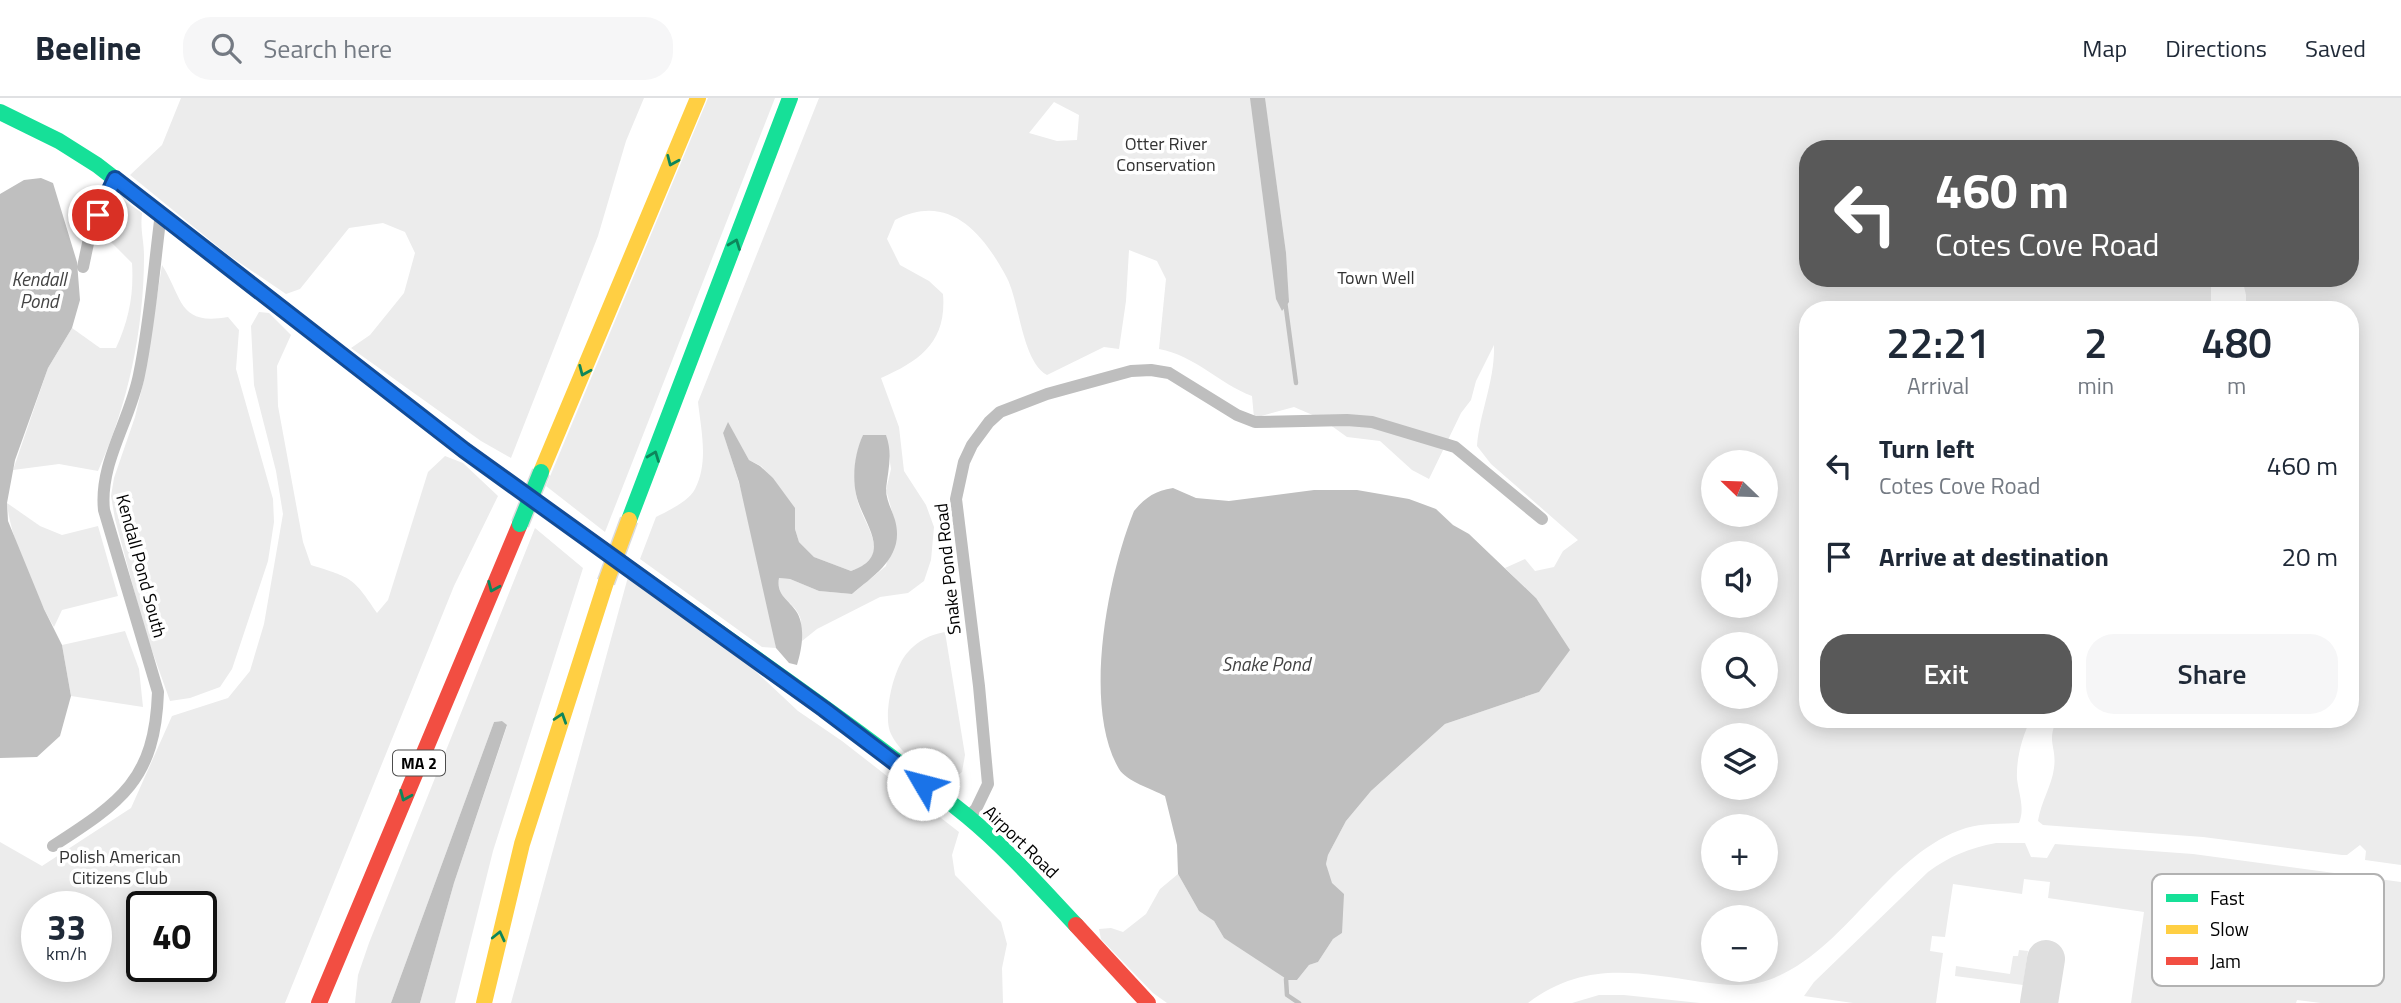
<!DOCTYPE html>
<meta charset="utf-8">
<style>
body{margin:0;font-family:"Titillium Web",sans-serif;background:#f6f6f7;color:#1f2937;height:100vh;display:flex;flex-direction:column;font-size:26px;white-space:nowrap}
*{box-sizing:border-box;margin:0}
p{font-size:23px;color:#747a83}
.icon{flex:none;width:38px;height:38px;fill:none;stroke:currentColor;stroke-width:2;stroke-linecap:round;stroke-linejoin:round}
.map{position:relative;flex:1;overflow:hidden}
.drawer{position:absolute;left:1799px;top:203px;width:560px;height:427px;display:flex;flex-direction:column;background:#fff;border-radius:28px;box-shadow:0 4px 18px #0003}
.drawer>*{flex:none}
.top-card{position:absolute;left:1799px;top:42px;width:560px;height:147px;border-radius:28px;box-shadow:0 4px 18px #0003;background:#595959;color:#fff;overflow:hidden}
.needle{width:46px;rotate:293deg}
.controls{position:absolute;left:1701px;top:352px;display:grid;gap:14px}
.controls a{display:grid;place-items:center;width:77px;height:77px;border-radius:50%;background:#fff;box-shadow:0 4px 18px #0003;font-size:35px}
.speed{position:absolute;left:21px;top:793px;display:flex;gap:14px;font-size:35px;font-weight:700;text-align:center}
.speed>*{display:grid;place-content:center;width:91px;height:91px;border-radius:50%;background:#fff;box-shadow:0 4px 18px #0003;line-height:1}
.speed small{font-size:18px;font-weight:400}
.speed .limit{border:4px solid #111;border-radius:10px;background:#fff;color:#111}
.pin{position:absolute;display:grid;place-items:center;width:60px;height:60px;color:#fff;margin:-30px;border:4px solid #fff;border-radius:50%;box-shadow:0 2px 7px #0007}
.me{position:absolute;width:77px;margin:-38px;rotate:307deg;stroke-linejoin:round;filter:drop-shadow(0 0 5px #0008)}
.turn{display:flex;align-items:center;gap:24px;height:147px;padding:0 21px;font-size:32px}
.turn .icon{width:91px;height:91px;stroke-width:2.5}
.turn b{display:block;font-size:49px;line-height:60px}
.eta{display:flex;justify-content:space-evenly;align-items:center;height:119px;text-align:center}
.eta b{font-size:42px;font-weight:600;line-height:49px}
.cta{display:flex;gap:14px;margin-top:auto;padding:14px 21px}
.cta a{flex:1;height:80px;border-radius:28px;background:#595959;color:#fff;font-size:28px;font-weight:600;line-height:80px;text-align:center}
.cta a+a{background:#f6f6f7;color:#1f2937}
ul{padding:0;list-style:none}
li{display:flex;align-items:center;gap:21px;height:91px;padding:0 21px}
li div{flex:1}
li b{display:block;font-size:26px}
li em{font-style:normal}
header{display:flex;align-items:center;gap:42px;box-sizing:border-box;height:98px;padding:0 35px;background:#fff;border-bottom:2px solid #e0e1e3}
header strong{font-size:33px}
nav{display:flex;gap:38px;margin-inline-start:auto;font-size:24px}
.search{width:490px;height:63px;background:#f6f6f7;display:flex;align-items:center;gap:18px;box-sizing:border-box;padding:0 24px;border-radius:28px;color:#747a83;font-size:26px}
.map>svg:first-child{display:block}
.green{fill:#ececec;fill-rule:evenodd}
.water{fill:#bfbfbf}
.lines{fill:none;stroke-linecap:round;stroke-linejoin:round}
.stream{stroke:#bfbfbf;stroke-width:4.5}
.taxiway{stroke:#dedede;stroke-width:38}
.street{stroke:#bebebe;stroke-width:12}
.fast{stroke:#16e098;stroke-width:16}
.slow{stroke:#ffcf43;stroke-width:16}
.jam{stroke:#f24e42;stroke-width:16}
.fast-bridge-casing{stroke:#dbdbdb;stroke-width:19;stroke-linecap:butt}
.slow-bridge-casing{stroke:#dbdbdb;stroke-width:19;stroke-linecap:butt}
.fast-bridge{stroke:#16e098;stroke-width:16}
.slow-bridge{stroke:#ffcf43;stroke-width:16}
.oneway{stroke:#0d865b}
.route-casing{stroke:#114b97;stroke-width:18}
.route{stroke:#1a73e8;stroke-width:12}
.labels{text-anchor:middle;stroke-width:7;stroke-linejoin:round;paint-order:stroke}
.shield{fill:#fff;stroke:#4c4c4c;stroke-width:2}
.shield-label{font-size:16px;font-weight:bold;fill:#000}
.park-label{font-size:18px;fill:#333;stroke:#fff}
.street-label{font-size:18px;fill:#000;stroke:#fff}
.water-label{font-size:19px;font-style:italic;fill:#444;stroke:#fff}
.key{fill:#fff;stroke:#b2b2b2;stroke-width:2}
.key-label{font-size:19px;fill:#000}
</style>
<header>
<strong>Beeline</strong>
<div class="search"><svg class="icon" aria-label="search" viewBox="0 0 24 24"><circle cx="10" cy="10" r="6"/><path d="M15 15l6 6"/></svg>Search here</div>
<nav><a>Map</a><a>Directions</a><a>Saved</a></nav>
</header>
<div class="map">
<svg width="2401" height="905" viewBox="0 0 2401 905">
<rect width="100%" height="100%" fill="#fff"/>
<!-- green -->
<g class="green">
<polygon points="181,0 644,0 626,43 598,138 511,360 481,343 351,250 370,237 404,195 415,155 405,134 383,125 349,130 300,191 286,196 227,156 130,77 162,47"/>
<polygon points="708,0 775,0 605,434 546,388"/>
<path d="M819,0H2401V767L2365,762L2366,753L2360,747L2347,757H2342L2203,739L2043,727L2038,723C2041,704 2052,687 2054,670C2057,648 2046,645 2057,621H2350V212H2246V197L2242,180H2350V51H1808V180H2211V206L2214,212H1808V621H2031C2022,638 2016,662 2017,681C2019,697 2025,710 2019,725C2002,726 1982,725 1966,730C1888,755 1849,849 1774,880C1750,890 1726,887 1701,884C1635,874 1584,863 1528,905H1167L1153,895L1101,841L1099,831L1111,830L1123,834L1146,816L1160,791L1178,776L1199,813L1214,823L1224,840L1297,882L1309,867L1318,864L1333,841L1342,835L1326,766L1328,757L1346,723L1371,693L1445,626L1539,594L1536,500L1505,470L1525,461L1535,473L1554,469L1563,453L1578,442L1491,366L1477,348C1480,313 1495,283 1494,247L1476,283L1471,302L1461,315L1429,381L1412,372L1380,343L1347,339L1322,321L1294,309L1254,320L1252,298C1218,285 1196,258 1159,251L1166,181L1157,163L1129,152L1126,203L1119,251L1104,249L1047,277C1022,263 1020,206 1007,180C983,135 949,94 895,122L887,141L900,167L929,183L943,196C947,244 920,263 881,280L899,329L904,373L926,407L934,429L931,462L924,483L908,495L880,499L817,531L802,543C801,535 802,526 800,519C794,503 775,500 779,480L790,481L819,493L852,496L886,468L895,424L886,392L891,371L886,337H863C855,356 852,381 857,401C864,430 895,457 851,473L814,459L799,444L795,431L794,410L773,381L761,368L749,362L728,325L723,335C747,404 764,478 776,550L762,549L640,461L656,419C668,413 689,403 695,391C709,364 701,332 698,304ZM1054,4L1079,17L1077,42L1057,43L1029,35ZM1713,364H1766V416H1713ZM1713,455H1766V508H1713ZM1713,546H1766V598H1713ZM1713,637H1766V690H1713ZM1713,728H1766V780H1713ZM1713,819H1766V872H1713Z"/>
<path d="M115,96L142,115C140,132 144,142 144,158C144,231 128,307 98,373L59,366L13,372L48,270L72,230L100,250H116C129,222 134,196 132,165L109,142L101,128Z"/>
<path d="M162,167C183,200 178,228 228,219L239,232L236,271L273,401L274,424L268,463L232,571L220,589L190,600L170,603L145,533L115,421L111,398L114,380L135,319L143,286Z"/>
<path d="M259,214L269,215L291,237L277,268L278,308L303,444L311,467C352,480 353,479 377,515L388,502L428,374L445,358L463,365L498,398L454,488L285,905H0V744L42,768L131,710L172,618L228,600L250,573L264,526L283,416L276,373L254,287L251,228ZM37,808H96V868H37ZM142,808H201V868H142Z"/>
<path d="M7,405L40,428L62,437L98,428L118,498L62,512L54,529C36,498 10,440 7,405Z"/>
<polygon points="535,430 583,470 493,753 455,905 420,905 454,785 507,628 502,623 494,624 391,905 355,905 358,877 369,845"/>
<polygon points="628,479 751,569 798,613 842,643 959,734 952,757 955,777 1001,824 1007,846 1002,870 1003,905 511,905"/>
<polygon points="125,533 139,571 143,609 71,598 62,547"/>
<path d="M945,534L965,657L962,674L950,683C928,673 902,659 891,636C882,618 894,568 908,554C919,542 929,537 945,534Z"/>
<path d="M1996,745H2025L2031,759L2047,760L2055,746L2193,756L2401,784V905H2321L2297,902L2296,905H2131L2144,814L2048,800L2050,784L2024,781L2022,796L1953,786L1945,839L1932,838L1930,853L1943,855L1936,905H1853L1804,898L1814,884L1928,774C1950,758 1969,750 1996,745Z"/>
<polygon points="2019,852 2028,853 2023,887 1955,878 1956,868 2010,876 2013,858 2018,858"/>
<polygon points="1599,897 1624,897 1700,905 1572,905"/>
</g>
<!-- water -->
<g class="water">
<polygon points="1250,0 1265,0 1286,155 1289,204 1282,213 1276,201"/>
<polygon points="41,80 53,85 77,164 80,202 72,230 48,270 15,362 7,405 8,423 44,511 62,547 71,598 60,638 37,659 0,660 0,96 24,82"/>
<path d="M728,324L749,362L760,368L773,380L795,410V431L799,444L814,459L851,473C896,457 862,425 856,396C852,377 855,354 863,337H886C893,356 888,372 886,391C886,402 892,412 895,422C905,458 876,476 852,496L819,493L790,481L779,480C776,497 788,501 796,513C806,528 802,551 797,567L789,565L776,550L739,384L723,335Z"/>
<path d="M1173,390L1196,400L1229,403L1314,392H1357L1409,401L1436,411L1453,427L1469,436L1536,500L1570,552L1539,594L1445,626L1371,693L1346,723L1328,757L1326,766L1332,785L1344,796L1342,835L1333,841L1318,864L1309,867L1297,882H1288L1224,840L1214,823L1199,813L1178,776L1177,747L1165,698C1152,691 1126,683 1119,671C1082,608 1108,477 1134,413C1146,399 1155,393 1173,390Z"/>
<polygon points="502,623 507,627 454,785 420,905 391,905 494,624"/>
</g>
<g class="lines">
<!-- stream -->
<g class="stream">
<polyline points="1285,203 1296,285"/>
<polyline points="1286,881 1287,897 1299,905"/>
</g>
<!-- taxiway -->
<polyline class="taxiway" points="2039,905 2046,861"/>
<!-- street -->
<g class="street">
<polyline points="83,169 91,131 115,81"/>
<polyline points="968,719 976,711 988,686 979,588 956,401 964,364 972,347 989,324 1000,314 1047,296 1131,273 1151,272 1169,275 1237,317 1255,324 1347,322 1372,324 1455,349 1542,421"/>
<path d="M53,748C121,704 155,682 158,594L104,412C99,365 130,323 139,277C150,224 154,169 161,115"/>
</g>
<!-- fast -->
<g class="fast">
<polyline points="0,14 59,43 97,67 265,197"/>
<polyline points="629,422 790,0"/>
<path d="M608,455C728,542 852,625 967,718C1007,751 1041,790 1076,827"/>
</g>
<!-- slow -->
<g class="slow">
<polyline points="541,374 698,0"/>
<polyline points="484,905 522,746 606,484"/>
</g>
<!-- jam -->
<g class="jam">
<polyline points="265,197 464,352 608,455"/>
<polyline points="1076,827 1148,905"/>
<polyline points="319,905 520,426"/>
</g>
<!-- fast-bridge casing -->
<g class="fast-bridge-casing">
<polyline id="fast-bridge" points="520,426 541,374"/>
</g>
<!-- slow-bridge casing -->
<g class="slow-bridge-casing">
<polyline id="slow-bridge" points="606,484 629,422"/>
</g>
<!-- fast-bridge -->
<use href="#fast-bridge" class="fast-bridge"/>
<!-- slow-bridge -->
<use href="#slow-bridge" class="slow-bridge"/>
</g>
<!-- one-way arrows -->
<defs><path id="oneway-chevron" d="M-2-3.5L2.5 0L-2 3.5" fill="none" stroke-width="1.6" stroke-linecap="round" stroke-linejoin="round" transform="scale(1.75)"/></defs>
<g class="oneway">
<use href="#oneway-chevron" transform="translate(672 63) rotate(113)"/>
<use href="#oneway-chevron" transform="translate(735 146) rotate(-69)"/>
<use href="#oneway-chevron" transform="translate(584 273) rotate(113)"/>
<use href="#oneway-chevron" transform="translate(654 358) rotate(-69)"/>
<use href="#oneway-chevron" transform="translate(493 489) rotate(113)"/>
<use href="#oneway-chevron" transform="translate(561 620) rotate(-72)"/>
<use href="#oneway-chevron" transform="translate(405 698) rotate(113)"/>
<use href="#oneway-chevron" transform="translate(499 838) rotate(-77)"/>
</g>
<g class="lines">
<!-- route casing -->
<g class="route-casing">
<polyline id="route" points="98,117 115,81 464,352 824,611 923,686"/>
</g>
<!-- route -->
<use href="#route" class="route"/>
</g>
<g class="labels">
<!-- shield labels -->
<rect class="shield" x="393" y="652.5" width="52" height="25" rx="5"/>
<g class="shield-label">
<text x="419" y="671">MA 2</text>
</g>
<!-- park labels -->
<g class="park-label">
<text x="1166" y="52">Otter River<tspan x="1166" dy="21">Conservation</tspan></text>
<text x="1376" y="186">Town Well</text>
<text x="120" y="765">Polish American<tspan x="120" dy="21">Citizens Club</tspan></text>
</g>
<!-- street labels -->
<g class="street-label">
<text transform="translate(141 468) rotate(75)" y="6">Kendall Pond South</text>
<text transform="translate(948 471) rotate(-96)" y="6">Snake Pond Road</text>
<text transform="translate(1021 744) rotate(44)" y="6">Airport Road</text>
</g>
<!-- water labels -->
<g class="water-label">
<text x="39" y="188">Kendall<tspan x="39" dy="22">Pond</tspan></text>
<text x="1266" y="573">Snake Pond</text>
</g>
</g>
<!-- legend -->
<rect x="2152" y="776" width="232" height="112" rx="10" class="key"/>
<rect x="2166" y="796" width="32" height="8" fill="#16e098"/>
<rect x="2166" y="827" width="32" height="9" fill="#ffcf43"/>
<rect x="2166" y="859" width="32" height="8" fill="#f24e42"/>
<g class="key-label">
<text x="2210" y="807">Fast</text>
<text x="2210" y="838">Slow</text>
<text x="2210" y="870">Jam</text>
</g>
</svg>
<div class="controls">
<a><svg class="needle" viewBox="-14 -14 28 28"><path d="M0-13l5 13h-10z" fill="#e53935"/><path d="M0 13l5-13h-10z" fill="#747a83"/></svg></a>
<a><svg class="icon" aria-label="sound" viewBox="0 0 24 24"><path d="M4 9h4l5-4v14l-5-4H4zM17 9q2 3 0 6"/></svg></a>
<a><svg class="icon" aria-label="search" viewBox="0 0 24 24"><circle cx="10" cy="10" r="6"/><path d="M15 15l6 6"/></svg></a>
<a><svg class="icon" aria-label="layers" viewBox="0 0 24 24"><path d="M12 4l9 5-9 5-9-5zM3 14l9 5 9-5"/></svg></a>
<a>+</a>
<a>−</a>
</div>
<div class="speed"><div>33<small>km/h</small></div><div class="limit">40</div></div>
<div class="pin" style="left:98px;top:117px;background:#d93025"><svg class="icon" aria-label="arrive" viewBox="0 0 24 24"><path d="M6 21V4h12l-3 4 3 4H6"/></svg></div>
<svg class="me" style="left:923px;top:686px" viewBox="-20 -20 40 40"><circle r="19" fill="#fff"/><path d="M0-13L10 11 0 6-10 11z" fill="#1a73e8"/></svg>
<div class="top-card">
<div class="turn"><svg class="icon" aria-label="left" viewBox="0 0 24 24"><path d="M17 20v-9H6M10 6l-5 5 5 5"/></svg><div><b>460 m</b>Cotes Cove Road</div></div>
</div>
<section class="drawer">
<div class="eta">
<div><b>22:21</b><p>Arrival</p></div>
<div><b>2</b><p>min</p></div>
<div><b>480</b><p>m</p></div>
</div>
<ul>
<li><svg class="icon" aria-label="left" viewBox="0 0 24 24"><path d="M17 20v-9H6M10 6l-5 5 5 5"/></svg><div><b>Turn left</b><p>Cotes Cove Road</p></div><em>460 m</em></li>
<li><svg class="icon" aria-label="arrive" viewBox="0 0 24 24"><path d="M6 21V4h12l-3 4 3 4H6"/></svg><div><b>Arrive at destination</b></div><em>20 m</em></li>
</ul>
<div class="cta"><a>Exit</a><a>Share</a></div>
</section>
</div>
